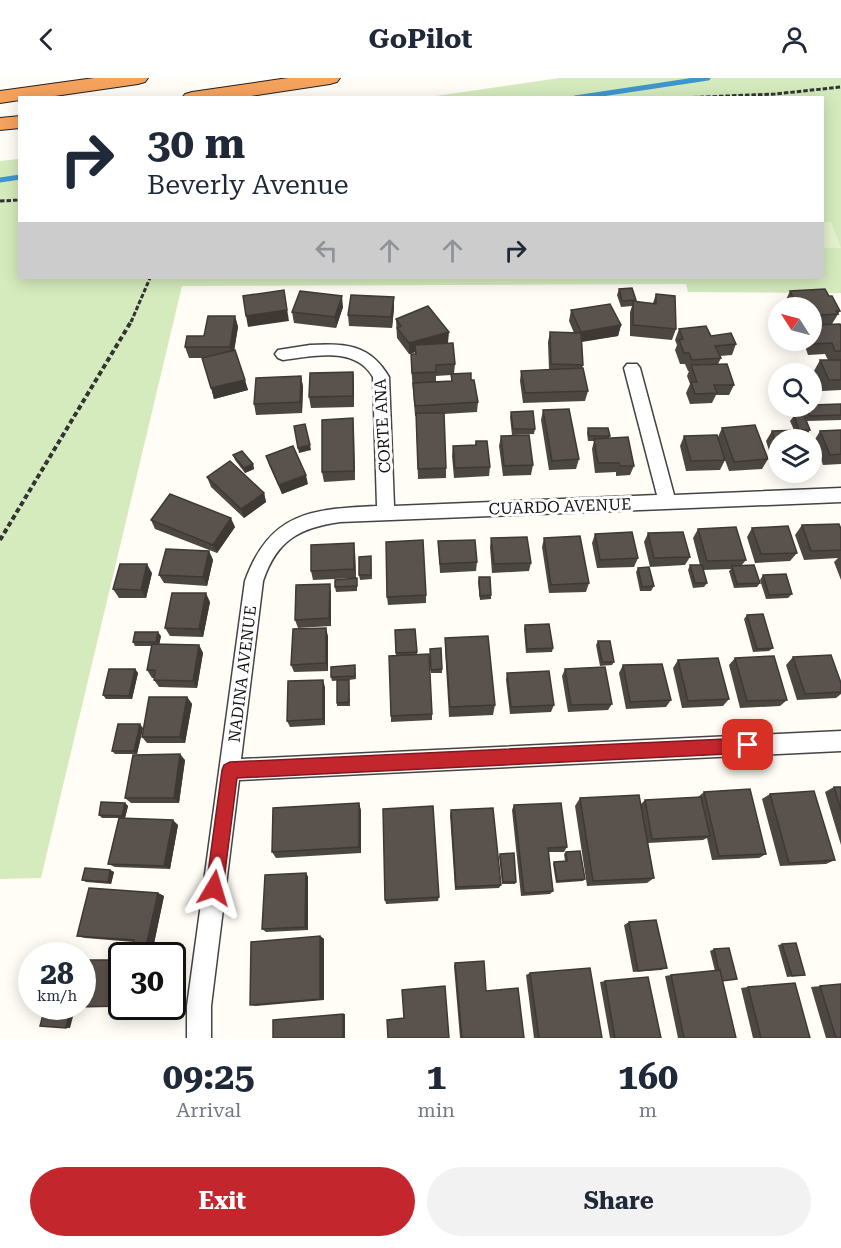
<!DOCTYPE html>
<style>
body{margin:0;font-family:"Roboto Serif",serif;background:#f2f2f3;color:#1f2937;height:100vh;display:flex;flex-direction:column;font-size:22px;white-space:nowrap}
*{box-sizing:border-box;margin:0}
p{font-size:20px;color:#747a83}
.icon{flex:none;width:33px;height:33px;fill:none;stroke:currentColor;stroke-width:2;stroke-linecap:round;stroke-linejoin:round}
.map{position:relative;height:960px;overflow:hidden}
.side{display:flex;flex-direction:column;background:#fff;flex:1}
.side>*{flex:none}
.top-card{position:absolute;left:18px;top:18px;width:806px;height:183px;border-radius:0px;box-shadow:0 3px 15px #0003;background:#fff;color:#1f2937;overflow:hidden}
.needle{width:39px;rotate:306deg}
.controls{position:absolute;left:768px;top:219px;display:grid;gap:12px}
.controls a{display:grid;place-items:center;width:54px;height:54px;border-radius:50%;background:#fff;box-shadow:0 3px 15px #0003;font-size:30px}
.speed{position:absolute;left:18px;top:864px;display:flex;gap:12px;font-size:30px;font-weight:700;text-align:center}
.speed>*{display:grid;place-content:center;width:78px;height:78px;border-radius:50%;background:#fff;box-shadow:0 3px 15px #0003;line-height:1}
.speed small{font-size:15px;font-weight:400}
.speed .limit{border:3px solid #111;border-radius:9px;background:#fff;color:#111}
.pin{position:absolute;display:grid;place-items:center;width:51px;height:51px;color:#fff;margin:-26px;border-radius:12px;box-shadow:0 3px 9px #0006}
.me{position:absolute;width:66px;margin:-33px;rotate:7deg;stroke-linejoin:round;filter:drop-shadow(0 0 4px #0008)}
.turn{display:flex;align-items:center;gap:21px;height:126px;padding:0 30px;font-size:27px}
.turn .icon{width:78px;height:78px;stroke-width:2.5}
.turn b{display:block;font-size:42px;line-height:51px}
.lanes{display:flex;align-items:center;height:57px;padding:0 30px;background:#0003;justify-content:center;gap:30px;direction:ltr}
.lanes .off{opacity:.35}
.eta{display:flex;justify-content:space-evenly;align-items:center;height:102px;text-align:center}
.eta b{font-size:36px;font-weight:700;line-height:42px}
.cta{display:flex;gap:12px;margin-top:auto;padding:12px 30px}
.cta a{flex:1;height:69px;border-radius:36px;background:#c4262e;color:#fff;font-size:24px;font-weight:700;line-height:69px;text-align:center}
.cta a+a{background:#f2f2f3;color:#1f2937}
header{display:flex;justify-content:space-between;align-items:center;height:78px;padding:0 30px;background:#fff;font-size:27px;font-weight:700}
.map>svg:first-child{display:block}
.green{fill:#d5ebbd}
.pitch{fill:#e6f2cf}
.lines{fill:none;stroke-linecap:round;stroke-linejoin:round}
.stream{stroke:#3f96cf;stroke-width:5}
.minor-casing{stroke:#444;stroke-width:3}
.motorway-casing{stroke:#222;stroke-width:2}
.path-far1{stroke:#333;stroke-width:3;stroke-dasharray:4.5 2;stroke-linecap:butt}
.path{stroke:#333;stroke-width:4;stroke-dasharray:5 3;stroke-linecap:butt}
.minor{fill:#fff;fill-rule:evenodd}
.motorway{fill:#f5a25d;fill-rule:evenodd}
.wall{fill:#4d4742;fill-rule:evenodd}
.shaded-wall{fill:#3f3936}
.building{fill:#5a524d;stroke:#3f3936;stroke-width:1.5}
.route{fill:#c4262e;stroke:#7f191e;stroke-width:1.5}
.labels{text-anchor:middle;stroke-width:6;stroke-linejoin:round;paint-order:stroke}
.street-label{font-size:16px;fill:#111;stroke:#fff}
</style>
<header><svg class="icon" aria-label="back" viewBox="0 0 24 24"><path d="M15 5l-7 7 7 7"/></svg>GoPilot<svg class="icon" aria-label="person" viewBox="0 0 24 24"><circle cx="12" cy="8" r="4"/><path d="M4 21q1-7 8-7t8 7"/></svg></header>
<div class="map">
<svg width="841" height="960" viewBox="0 0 841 960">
<rect width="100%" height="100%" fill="#fffdf5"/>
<!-- green -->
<polygon class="green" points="560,0 841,0 841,215 688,214 686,206 182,208 41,800 0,801 0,83 19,81 20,200 822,200 822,20 429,19"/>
<!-- pitch -->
<polygon class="pitch" points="822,144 831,144 841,170 822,170"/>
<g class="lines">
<!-- stream -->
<g class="stream">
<polyline points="575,20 708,0"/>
<polyline points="0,102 20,99"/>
</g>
<!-- minor casing -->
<g class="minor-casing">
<path id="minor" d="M310,267C345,265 370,266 389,299L394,428L657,417L624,290L627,286H637L640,290L674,417L841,410V424L340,444C299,450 277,462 263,503L241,681L841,653V673L239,702L211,928V960H187V928L245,503C270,434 311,431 377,428L373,299C355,268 314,278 283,282L278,280L275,276L278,272Z"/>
</g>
<!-- motorway casing -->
<g class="motorway-casing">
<g id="motorway">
<polygon points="94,0 148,0 145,4 138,6 41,20 20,20 20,22 0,25 0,13"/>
<polygon points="288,0 340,0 337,4 330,6 238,20 182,20 185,16 192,14"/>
<polygon points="20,38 20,50 0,52 0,40"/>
</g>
</g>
<!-- path-far1 -->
<g class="path-far1">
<polyline points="680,20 775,16 841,9"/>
<polyline points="0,123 20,122"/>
<polyline points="131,244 150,200"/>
</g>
<!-- path -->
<polyline class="path" points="0,462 132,242"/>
<!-- minor -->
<use href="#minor" class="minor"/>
<!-- motorway -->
<use href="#motorway" class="motorway"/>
</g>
<!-- wall -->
<g class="wall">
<polygon points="619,211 636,222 635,224 653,225 656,216 676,251 672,262 630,258 630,234 632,228 621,229 617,217"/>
<polygon points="790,213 829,218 840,233 832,246 841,248 841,312 822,313 814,293 820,282 828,282 825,276 808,277 803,262 812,262 812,247 814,247 812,243 812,230 787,230 785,224"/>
<polygon points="343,229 336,250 294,245 292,234"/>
<polygon points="394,230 392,250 349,248 348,237"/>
<polygon points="571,232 621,247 618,258 582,264 583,287 582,291 588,313 585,323 523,325 520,303 521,293 549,292 548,264 550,254 574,255 569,243"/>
<polygon points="235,238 238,249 234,272 248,312 214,321 204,280 189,280 185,269"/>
<path d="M396,241L448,265L444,266L455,286L454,296L471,302L478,324L477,334L444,336L446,390V400L418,401L416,338H415L411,287V276H415V274L409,276L397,260ZM451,297V303L436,304V298Z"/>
<polygon points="679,251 711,258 736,266 732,277 720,278 721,280 718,286 734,307 729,317 716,317 712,325 690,326 686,315 690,306 687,298 689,293 688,293 685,286 680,286 675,272 677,267 675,262"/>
<polygon points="353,294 354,304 354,329 311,330 309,319"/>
<polygon points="301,298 303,309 302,335 256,337 254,326"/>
<polygon points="841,326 841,342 807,343 802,332 805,328"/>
<polygon points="543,332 579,381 576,391 549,392 541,342"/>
<polygon points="511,334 535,351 534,356 512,357 510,339"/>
<polygon points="794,338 810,352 807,357 778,362 778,390 775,391 766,363 772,353 794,352 790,343"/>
<polygon points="353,340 355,402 324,404 322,394"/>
<polygon points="588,350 610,358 609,360 634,388 630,397 616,398 616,394 595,395 592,371 594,363 588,363 587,355"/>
<polygon points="722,350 768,381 762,391 729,393 725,382 720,392 686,393 680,368 684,358 718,359"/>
<polygon points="841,352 841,386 823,387 814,363 820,353"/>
<polygon points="501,358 533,387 531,397 503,398 499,368"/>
<polygon points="476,363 490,389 489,398 454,400 452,378 453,368 475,367"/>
<polygon points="233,377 253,386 254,391 245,395 235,382"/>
<polygon points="266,378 308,406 282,416 269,387"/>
<polygon points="207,399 264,415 266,424 244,440 211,409"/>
<polygon points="151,442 235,449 217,475 155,451"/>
<polygon points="802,447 841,451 841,502 834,484 838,480 804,482 795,457"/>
<polygon points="752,450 797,475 790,483 755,485 747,459"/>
<polygon points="698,451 746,482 741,488 760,505 757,509 734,510 729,493 731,491 703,492 707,505 704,509 693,510 688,492 690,487 700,487 693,460"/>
<polygon points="648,455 690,479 685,487 650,489 644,464"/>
<polygon points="595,456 638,480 634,489 597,490 592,465"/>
<polygon points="491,460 531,485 529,493 492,495 490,469"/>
<polygon points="544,460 589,505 586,514 549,515 542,469"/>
<polygon points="438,463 477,484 476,493 440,495"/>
<polygon points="209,473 213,482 207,508 164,505 159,497"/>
<polygon points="355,474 356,500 313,502 311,493"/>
<polygon points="371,478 372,501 360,502 359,497"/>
<polygon points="638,490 654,508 651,513 640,513 636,494"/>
<polygon points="152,495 146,520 119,520 113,511"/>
<polygon points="763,497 792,516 788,520 766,521 760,502"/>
<polygon points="479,499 491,517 491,521 480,522 478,504"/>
<polygon points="357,505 357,513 336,514 335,509"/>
<polygon points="331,514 331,548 298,550 295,542"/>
<polygon points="426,517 426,525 388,527 387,519"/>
<polygon points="210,524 203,559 170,558 165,550"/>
<polygon points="747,537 773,570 769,573 753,574 744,541"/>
<polygon points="525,547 553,570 552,574 526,575 524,551"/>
<polygon points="415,551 417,576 432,636 432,642 391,644 391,638 396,577 395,552"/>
<polygon points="161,558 159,566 199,567 203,575 197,610 159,609 154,602 154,600 152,600 147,592 152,568 135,568 133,564"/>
<polygon points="328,558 328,593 294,594 291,587"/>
<polygon points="445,560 495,627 493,637 449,639 445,571"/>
<polygon points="598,563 614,584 612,587 600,588 596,567"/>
<polygon points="430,571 442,591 442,595 431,595"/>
<polygon points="793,579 841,605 841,616 836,620 797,622 786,587"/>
<polygon points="735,580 787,622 780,628 740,630 729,587"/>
<polygon points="678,582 729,621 723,628 682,630 673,590"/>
<polygon points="355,587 356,601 349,602 350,628 337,628 337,625 344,602 332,603 331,599"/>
<polygon points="623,587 671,622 666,629 626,631 619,595"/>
<polygon points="135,591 138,595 132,621 106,621 103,617"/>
<polygon points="565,591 612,626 608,632 568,634 562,598"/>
<polygon points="507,595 554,627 551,634 510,636 506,602"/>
<polygon points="325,609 325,647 290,649 287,643"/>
<polygon points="187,619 192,626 185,665 147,665 142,659"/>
<polygon points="143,650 137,676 115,676 112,673"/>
<polygon points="185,682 179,725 131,725 125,720"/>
<polygon points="834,709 841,709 841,767 825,714"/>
<polygon points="704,714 766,776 759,780 712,782 707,760 703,762 648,765 654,800 647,805 587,808 575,728 580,720 641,726 645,722 698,719"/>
<polygon points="770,716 835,782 826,786 780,788 762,721"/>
<polygon points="125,725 128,728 125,740 178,747 170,791 115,789 108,786 119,740 102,740 99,737"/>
<polygon points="359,725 361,733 361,775 276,780 272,774"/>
<polygon points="514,727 567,769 564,774 548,774 553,813 550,816 521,818 512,732"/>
<polygon points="451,732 501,807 499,810 455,812 450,737"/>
<polygon points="566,774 585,801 583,803 556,805 553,786 554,784 565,783 564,776"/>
<polygon points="500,776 516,804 515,806 502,806 499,778"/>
<polygon points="110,792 114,794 111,806 86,804 82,802"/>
<polygon points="306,795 308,799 308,852 266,854 262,851"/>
<polygon points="158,815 164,818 152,875 138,874 132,872 134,864 85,860 77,858"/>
<polygon points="439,819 438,823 386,826 385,822"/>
<polygon points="629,844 667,890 661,892 633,894 624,847"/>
<polygon points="320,858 324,861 324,922 256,928 250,927"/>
<polygon points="782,866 805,897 787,899 778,867"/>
<polygon points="714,871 736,960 678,960 665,898 671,897 715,893 710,873"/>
<polygon points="455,885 486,913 524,960 460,960 454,888"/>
<polygon points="530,895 602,960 534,960 526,897"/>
<polygon points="605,903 661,960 610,960 600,904"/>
<polygon points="841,906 841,960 826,960 811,909"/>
<polygon points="748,909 810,960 753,960 741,910"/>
</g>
<!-- shaded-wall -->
<g class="shaded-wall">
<polygon points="284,212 289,243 248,249 246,238"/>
<polygon points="342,218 343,229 336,250 335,239"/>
<polygon points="394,219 394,230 392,250 391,239"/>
<polygon points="235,238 238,249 233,280 230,269"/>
<polygon points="621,247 618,258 578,264 581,254"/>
<polygon points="449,254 448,265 409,276 409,265"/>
<polygon points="353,294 354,304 354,329 353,318"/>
<polygon points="301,298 303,309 302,335 300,324"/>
<polygon points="245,302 248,312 214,321 211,310"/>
<polygon points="353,340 354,350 355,402 354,393"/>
<polygon points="310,367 311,372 299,375 298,370"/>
<polygon points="253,386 254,391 245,395 244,390"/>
<polygon points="306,397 308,406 282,416 279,407"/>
<polygon points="264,415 266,424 244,440 241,431"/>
<polygon points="231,440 235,449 217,475 213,467"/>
<polygon points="354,465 355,474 356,500 354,491"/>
<polygon points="209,473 213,482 207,508 203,499"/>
<polygon points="147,486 152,495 146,520 141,512"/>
<polygon points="330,506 331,514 331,548 329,540"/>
<polygon points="206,515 210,524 203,559 199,551"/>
<polygon points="326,550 328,558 328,593 326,585"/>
<polygon points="158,554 161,558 159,568 156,564"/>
<polygon points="199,567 203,575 197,610 193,603"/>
<polygon points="135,591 138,595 132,621 129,618"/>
<polygon points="323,602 325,609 325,647 323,641"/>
<polygon points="187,619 192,626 185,665 180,659"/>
<polygon points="140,646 143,650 137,676 134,673"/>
<polygon points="180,676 185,682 179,725 174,720"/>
<polygon points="125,725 128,728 125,740 122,738"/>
<polygon points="359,725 361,733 361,775 359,769"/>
<polygon points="173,742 178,747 170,791 164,788"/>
<polygon points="110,792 114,794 111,806 108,804"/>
<polygon points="306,795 308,799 308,852 305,849"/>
<polygon points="158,815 164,818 152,875 145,873"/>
<polygon points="320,858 324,861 324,922 320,921"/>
<polygon points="70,931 75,931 70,950 66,950"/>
<rect x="343" y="936" width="2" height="24"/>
</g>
<!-- building -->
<g class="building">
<polygon points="632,210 636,222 622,223 619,211"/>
<polygon points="825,211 829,218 832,218 840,233 836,233 838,236 820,237 816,230 798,230 790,213"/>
<polygon points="284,212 287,232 246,238 243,218"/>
<polygon points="300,213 342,218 335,239 292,234"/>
<polygon points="656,216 675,218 676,251 633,247 633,223 656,226"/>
<polygon points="351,217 394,219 391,239 348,237"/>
<polygon points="610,226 621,247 581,254 571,232"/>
<polygon points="428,228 449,254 409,265 397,250 401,248 396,241"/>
<polygon points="208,238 235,238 230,269 185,269 187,258 204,258"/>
<polygon points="840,246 841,248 841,273 835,273 832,265 814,266 812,259 812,247"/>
<polygon points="706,248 711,258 731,255 736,266 715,268 721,280 692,282 689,275 684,275 679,262 683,261 679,251"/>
<polygon points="550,254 581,255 583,287 551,286"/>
<polygon points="453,265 455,286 436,287 436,294 412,295 411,276 416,276 415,267"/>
<polygon points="235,272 245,302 211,310 202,280"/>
<polygon points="820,282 841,282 841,302 829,302"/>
<polygon points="727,286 734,307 714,307 717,315 695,316 691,304 697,304 691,287"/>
<polygon points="583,290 588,313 525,315 521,293"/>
<polygon points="353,294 353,318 309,319 310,295"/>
<polygon points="471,295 471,302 474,302 478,324 415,328 413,305 452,303 451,296"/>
<polygon points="301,298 300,324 254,326 256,300"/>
<polygon points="841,326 841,337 810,338 806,328 812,328 812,327"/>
<polygon points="569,331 579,381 552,383 543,332"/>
<polygon points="533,333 535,351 513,351 511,334"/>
<polygon points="416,335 444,335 446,390 418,391"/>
<polygon points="804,337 810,352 799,352 794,338"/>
<polygon points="353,340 354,393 322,394 322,342"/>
<polygon points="305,346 310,367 298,370 294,348"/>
<polygon points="755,347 768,381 734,384 722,350"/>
<polygon points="588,350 608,350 610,358 589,358"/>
<polygon points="804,352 808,362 778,362 778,373 772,353"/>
<polygon points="841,352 841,376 830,377 820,353"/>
<polygon points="529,357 533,387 504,388 501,358"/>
<polygon points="717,357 725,382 691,383 684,358"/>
<polygon points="628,359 634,388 620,388 619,385 598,385 594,361"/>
<polygon points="476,363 487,363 490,389 455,390 453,368 476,367"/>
<polygon points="293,368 306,397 279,407 266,378"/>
<polygon points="812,371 815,380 812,380"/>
<polygon points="242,373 253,386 244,390 233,377"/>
<polygon points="230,383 264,415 241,431 207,399"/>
<polygon points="170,416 231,440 213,467 151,442"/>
<polygon points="839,446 841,451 841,472 811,473 802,447"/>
<polygon points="788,448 797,475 761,476 752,450"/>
<polygon points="736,449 746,482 707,483 698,451"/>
<polygon points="632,454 638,480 600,482 595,456"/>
<polygon points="683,454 690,479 654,480 648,455"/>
<polygon points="580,458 589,505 551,507 544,460"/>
<polygon points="527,459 531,485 494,486 491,460"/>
<polygon points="423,462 426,517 387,519 386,464"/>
<polygon points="475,462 477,484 440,486 438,463"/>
<polygon points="354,465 354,491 311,493 311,467"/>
<polygon points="166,471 209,473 203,499 159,497"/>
<polygon points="371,478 371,497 359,497 359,479"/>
<polygon points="120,486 147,486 141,512 113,511"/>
<polygon points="690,487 702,487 707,505 695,505"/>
<polygon points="754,487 760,505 737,506 732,488"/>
<polygon points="649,489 654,508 642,509 638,490"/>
<polygon points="786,496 792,516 769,517 763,497"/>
<polygon points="479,499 490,499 491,517 480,518"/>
<polygon points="357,500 357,508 335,509 335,502"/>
<polygon points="330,506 329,540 295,542 296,507"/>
<polygon points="172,515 206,515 199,551 165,550"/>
<polygon points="763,536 773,570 757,571 747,537"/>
<polygon points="549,546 553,570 527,571 525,547"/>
<polygon points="326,550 326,585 291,587 293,551"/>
<polygon points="415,551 417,574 396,575 395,552"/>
<polygon points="135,554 158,554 156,564 133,564"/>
<polygon points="488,558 495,627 450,629 445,560"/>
<polygon points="598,563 610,563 614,584 602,584"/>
<polygon points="152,566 199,567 193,603 154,602 155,592 147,592"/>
<polygon points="441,570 442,591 431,592 430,571"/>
<polygon points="429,576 432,636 391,638 389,578"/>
<polygon points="831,577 841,605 841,614 805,616 793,579"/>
<polygon points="774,578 787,622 747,623 735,580"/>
<polygon points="718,580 729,621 688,623 678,582"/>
<polygon points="662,586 671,622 630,624 623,587"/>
<polygon points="355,587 355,598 331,599 331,589"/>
<polygon points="605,589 612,626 571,627 565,591"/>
<polygon points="109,591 135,591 129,618 103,617"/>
<polygon points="549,593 554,627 511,629 507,595"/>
<polygon points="323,602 323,641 287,643 288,603"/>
<polygon points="337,602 349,602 349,624 337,625"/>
<polygon points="149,619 187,619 180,659 142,659"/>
<polygon points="118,646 140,646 134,673 112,673"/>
<polygon points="180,676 174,720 125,720 133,677"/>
<polygon points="834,709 841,709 841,732"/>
<polygon points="750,711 766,776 719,778 704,714"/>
<polygon points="814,713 835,782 789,785 770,716"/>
<polygon points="639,717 654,800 593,803 580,720"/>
<polygon points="701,719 710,758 652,761 645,722"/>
<polygon points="101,724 125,725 122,738 99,737"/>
<polygon points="359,725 359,769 272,774 273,730"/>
<polygon points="561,725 567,769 548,770 553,813 524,815 514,727"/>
<polygon points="433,728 439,819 385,822 383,731"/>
<polygon points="493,730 501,807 456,809 451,732"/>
<polygon points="119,740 173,742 164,788 108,786"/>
<polygon points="580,773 585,801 557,803 554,784 567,783 566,774"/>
<polygon points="514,775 516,804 503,804 500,776"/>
<polygon points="85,790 110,792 108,804 82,802"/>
<polygon points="306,795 305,849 262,851 265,797"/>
<polygon points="89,810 158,815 145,873 132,872 134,862 77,858"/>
<polygon points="656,842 667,890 638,893 629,844"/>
<polygon points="320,858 320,921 250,927 251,864"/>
<polygon points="796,865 805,897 792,898 782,866"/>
<polygon points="729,870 737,901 722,903 720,892 719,893 714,871"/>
<polygon points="85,882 122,882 122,928 76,929 82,928 82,893"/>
<polygon points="484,883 486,913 518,910 524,960 462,960 455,885"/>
<polygon points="590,890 602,960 539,960 530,895"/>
<polygon points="720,892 736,960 684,960 671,897"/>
<polygon points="648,899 661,960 615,960 605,903"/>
<polygon points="795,905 810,960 761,960 748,909"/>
<polygon points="841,906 841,960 836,960 820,908"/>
<polygon points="445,908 449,960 388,960 387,942 404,940 402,912"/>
<polygon points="45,929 70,931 66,950 40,948"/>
<polygon points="343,936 343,960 273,960 273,942"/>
</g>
<!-- route -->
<polygon class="route" points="748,660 754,662 756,667 754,673 748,675 237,700 223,810 220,816 214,819 208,816 206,810 222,692 224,687 230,684"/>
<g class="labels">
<!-- street labels -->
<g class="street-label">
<text transform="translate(382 348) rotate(-93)" y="6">CORTE ANA</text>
<text transform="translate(560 428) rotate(-2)" y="6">CUARDO AVENUE</text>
<text transform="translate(242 596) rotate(-83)" y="6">NADINA AVENUE</text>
</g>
</g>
</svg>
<div class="controls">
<a><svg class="needle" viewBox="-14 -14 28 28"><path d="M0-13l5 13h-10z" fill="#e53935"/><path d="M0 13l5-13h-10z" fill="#747a83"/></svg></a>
<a><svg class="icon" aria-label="search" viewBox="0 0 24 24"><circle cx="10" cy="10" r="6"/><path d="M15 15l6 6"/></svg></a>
<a><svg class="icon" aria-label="layers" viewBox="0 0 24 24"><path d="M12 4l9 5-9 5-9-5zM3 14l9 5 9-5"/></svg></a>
</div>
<div class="speed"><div>28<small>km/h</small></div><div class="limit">30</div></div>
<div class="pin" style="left:748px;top:667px;background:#d93025"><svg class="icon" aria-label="arrive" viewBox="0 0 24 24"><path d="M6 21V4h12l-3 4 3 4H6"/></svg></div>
<svg class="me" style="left:214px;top:810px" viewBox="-20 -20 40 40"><path d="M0-17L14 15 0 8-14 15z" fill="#c4262e" stroke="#fff" stroke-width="4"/></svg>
<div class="top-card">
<div class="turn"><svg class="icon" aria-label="right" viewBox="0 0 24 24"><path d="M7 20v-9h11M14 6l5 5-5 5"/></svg><div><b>30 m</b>Beverly Avenue</div></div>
<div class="lanes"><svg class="icon off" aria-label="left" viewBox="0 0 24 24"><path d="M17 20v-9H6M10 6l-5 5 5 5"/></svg><svg class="icon off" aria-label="ahead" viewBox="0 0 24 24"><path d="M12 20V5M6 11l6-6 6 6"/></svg><svg class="icon off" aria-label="ahead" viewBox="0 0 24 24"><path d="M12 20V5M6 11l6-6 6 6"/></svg><svg class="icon" aria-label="right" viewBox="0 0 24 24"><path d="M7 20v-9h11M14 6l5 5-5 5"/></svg></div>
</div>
</div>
<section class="side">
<div class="eta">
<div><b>09:25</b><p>Arrival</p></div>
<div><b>1</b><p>min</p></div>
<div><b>160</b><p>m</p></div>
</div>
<div class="cta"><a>Exit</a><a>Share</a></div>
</section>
